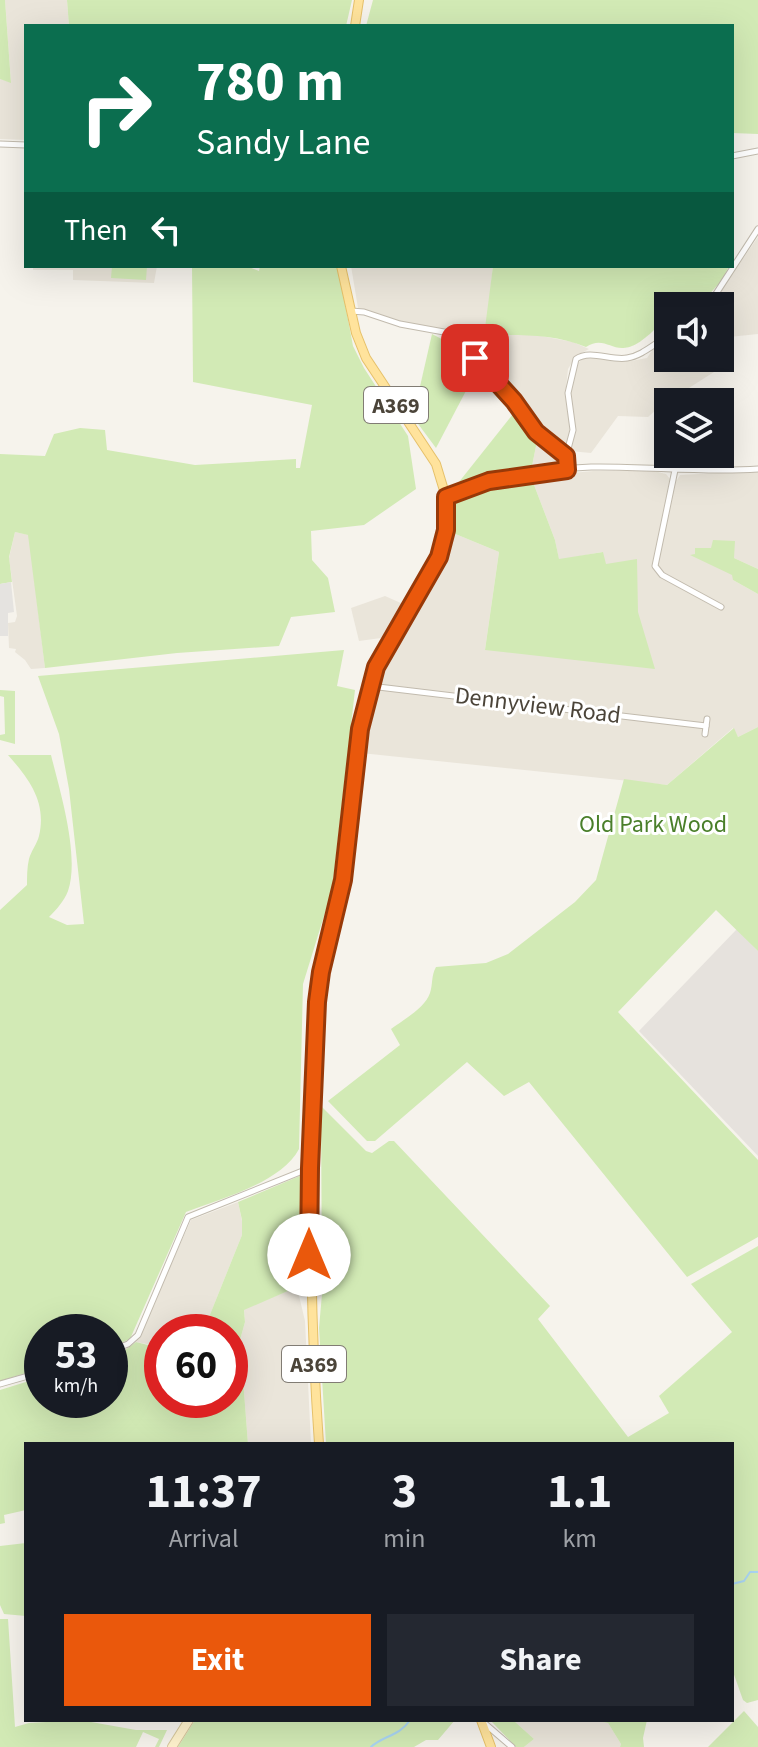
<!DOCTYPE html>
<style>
body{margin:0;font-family:"Source Sans 3",sans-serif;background:#242831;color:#f1f3f6;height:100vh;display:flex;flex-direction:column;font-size:30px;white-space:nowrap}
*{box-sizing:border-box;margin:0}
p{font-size:26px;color:#9ea1a6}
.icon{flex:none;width:44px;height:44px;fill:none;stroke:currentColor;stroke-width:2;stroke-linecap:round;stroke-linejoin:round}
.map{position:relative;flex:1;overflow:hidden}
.side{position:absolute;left:24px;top:1442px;width:710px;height:280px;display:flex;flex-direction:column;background:#171b24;border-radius:0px;box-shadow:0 8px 32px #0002}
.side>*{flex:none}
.guide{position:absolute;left:24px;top:24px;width:710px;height:244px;border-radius:0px;box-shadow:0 8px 32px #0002;background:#0b6e4f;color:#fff;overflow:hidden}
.fabs{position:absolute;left:654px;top:292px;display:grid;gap:16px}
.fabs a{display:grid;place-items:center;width:80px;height:80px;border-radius:0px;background:#171b24;box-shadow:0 8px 32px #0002;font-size:40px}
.speed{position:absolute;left:24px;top:1314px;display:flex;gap:16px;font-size:40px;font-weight:700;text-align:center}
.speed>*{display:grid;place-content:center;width:104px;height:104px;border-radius:50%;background:#171b24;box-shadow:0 8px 32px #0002;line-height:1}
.speed small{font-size:20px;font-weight:400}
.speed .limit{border:12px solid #d22;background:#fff;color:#111}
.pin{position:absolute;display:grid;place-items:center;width:68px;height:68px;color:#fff;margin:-34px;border-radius:16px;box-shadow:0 4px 12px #0006}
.me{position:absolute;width:88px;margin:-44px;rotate:0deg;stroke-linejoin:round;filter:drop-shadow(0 0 6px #0008)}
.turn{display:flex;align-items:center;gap:28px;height:168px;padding:0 40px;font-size:36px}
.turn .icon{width:104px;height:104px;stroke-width:2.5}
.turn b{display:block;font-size:56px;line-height:68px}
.then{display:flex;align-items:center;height:76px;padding:0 40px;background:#0003;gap:16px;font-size:30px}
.eta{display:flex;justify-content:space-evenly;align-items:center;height:136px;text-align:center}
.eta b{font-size:48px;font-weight:700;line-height:56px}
.primary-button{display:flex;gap:16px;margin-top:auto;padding:16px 40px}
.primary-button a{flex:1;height:92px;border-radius:0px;background:#ea580c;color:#fff;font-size:32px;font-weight:700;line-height:92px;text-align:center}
.primary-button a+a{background:#242831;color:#f1f3f6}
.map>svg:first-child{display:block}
.residential{fill:#eae5da}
.industrial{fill:#e6e2dd}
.green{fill:#d2eab5}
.parking{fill:#e5e3e0}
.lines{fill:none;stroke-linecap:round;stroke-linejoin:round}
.stream{stroke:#a9d4f2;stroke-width:2}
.street-casing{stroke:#c2bbae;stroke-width:7}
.secondary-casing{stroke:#d6c79b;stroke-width:10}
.primary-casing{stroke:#e6c16a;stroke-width:10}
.street{stroke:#fff;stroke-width:5}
.secondary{stroke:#fff3cd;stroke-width:8}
.primary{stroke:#ffe39c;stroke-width:8}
.route-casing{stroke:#983908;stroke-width:20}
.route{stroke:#ea580c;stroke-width:14}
.labels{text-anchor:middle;stroke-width:6;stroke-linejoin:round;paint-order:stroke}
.shield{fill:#fff;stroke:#817c74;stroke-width:2}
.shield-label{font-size:22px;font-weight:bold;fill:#4b4439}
.street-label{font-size:24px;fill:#4b4439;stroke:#fff}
.park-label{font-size:24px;fill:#4a7f2a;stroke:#fff}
</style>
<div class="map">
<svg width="758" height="1747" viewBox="0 0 758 1747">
<rect width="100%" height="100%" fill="#f6f3ec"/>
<!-- residential -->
<g class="residential">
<polygon points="5,0 67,0 69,26 26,26 26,140 0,139 0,79 11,82"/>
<polygon points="758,237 758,334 729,337 733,368 714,372 659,407 648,417 618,416 591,453 570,451 575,434 571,393 577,364 584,358 631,361 647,358 653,349 668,340 668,358 720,358 720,306 710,306"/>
<polygon points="33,266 157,266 154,283 73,280 73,270 33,270"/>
<polygon points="351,266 493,266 486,332 490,335 536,335 573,342 589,349 576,356 568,369 566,388 570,432 563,449 537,431 517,403 450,335 403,324 358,308"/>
<polygon points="538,436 560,454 564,461 562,467 531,471"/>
<polygon points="593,471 654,471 666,474 670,479 677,480 680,475 758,471 758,569 734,558 735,542 733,575 733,580 758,594 758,727 738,737 733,728 667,785 361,753 371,694 402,632 430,589 453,533 499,552 485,650 605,564 602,552 559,560 555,540 531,477"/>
<polygon points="15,532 29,535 45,668 31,669 25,660 15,652 16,649 9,648 8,623 15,622 17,616 9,558"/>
<polygon points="385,596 403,604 381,638 359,641 351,608"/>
<polygon points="238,1202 242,1221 242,1235 203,1332 162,1332 162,1345 158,1346 136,1342 191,1220"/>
<polygon points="297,1287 305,1321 311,1444 248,1444 240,1340 245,1322 244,1309"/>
<polygon points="513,1720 592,1720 608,1723 621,1744 620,1747 524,1747 534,1739"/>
</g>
<!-- industrial -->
<polygon class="industrial" points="737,929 758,951 758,1156 639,1031"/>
<!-- green -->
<g class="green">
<polygon points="0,0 5,0 11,83 0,79"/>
<polygon points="67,0 352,0 346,26 69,26"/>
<polygon points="373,0 758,0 758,134 732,133 732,26 366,26"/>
<polygon points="112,266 147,266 146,280 111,278"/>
<polygon points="192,266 246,266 259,271 260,266 338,266 353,346 364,368 408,436 416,489 364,525 311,531 312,560 328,578 335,612 291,617 279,646 177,653 45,668 28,535 15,532 9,557 12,582 0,584 0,454 45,456 54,434 80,428 105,430 107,450 195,465 296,459 296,468 300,468 312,405 193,382"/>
<path d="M493,266H729L722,280L699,306H668V331L655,329C615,369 611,331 586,347C555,334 522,335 490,335L485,328Z"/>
<polygon points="432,334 461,349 479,366 436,448 413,417"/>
<polygon points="517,409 538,436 531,471 455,487"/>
<path d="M531,477L555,540L559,559L603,552L606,564L637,559L638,612L655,669L485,650L499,552L453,533L456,524L454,501C467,487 511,482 531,477Z"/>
<polygon points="713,540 735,541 734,558 758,569 758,594 733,580 732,575 690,555 695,554 695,548 711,548"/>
<path d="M344,650L337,686L355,690L332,890L303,984L299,1149C281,1183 220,1199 186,1212L130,1339L110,1348V1332H42V1368L0,1381V910L27,885C27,877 27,867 29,859C31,851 37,844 39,836C47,802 29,779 8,755H51C60,791 80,856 68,891C64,901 57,909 49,917L67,925L84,924L69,789L59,734L38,676Z"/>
<polygon points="0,690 15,691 15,744 0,740 0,735 5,734 4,697 0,696"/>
<path d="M758,727V951L716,910L618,1012L758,1160V1237L687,1277L529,1082L504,1096L467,1062L375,1141H367L328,1101L400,1045L391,1029C403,1020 425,1008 430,993C433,984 431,976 436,967L486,963L508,954L575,902L596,880L624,779L667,785L734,728L738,737Z"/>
<polygon points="321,1106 366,1151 372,1153 389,1141 394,1141 550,1306 538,1319 628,1437 669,1413 659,1396 732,1332 691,1284 758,1246 758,1700 747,1703 743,1700 732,1669 732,1444 326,1444 319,1328 322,1294"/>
<polygon points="302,1175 305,1177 300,1217 300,1265 294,1267 297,1287 244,1310 245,1322 240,1340 248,1444 26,1444 26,1510 4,1515 5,1523 0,1524 0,1390 42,1377 42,1400 110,1400 110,1355 125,1350 136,1342 152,1346 162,1345 162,1400 230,1400 230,1332 203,1332 242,1235 242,1220 238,1202"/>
<polygon points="26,1543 26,1616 4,1614 0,1605 0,1546"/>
<polygon points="0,1619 8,1619 15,1727 29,1723 80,1720 136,1730 167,1730 159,1747 155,1747 159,1739 143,1732 136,1747 0,1747"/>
<polygon points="744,1711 758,1727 758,1747 708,1747"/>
<polygon points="195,1720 455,1720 438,1740 426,1740 414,1747 178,1747"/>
<polygon points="490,1720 513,1720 534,1739 524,1747 516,1747"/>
<polygon points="592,1720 647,1720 643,1738 644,1747 620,1747 621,1744 608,1723"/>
</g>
<!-- parking -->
<polygon class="parking" points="11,582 14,612 8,613 8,636 0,636 0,584"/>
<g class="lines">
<!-- stream -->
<g class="stream">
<polyline points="732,1584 744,1581 750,1572 758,1572"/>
<path d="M371,1747C382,1736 400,1736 410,1720"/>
</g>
<!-- street casing -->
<g class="street-casing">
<g id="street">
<polyline points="0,144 26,145"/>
<polyline points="732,156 758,151"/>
<polyline points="708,306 758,229"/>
<polyline points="351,311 364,312 400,324 444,332 475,358 514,401 536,432 566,456"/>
<path d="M567,470L566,456L573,430L568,393L576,359C590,349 611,361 627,358C642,356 655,343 668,336"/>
<polyline points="675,470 655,566 662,575 721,607"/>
<path d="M446,497C492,479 541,469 591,467C647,466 702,473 758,469"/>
<polyline points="370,686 706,726"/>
<polyline points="705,734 707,719"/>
<polyline points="110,1351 128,1344 138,1335 188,1217 310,1168"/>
<polyline points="0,1384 42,1372"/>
<polyline points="483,1722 512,1747"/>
</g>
</g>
<!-- secondary casing -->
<g class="secondary-casing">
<polyline id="secondary" points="172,1747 189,1720"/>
</g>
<!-- primary casing -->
<g class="primary-casing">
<g id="primary">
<polyline points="355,26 359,0"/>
<path d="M319,1444C311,1330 309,1218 313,1104C315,1070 314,1035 317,1001C322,955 338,911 345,865C354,799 353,731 376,667L439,557L446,530V497L436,464L366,358L356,333L341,266"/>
<polyline points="481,1720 491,1747"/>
</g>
</g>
<!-- street -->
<use href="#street" class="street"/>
<!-- secondary -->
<use href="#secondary" class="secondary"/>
<!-- primary -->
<use href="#primary" class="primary"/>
</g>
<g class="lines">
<!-- route casing -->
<g class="route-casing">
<polyline id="route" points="309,1255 310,1168 317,1002 321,972 343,880 360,729 376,667 439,557 446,530 446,497 489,481 567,470 566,456 536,432 514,401 475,358"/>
</g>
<!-- route -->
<use href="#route" class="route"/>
</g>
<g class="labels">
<!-- shield labels -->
<g class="shield">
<rect x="364" y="387" width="64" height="36" rx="6"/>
<rect x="282" y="1346" width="64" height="36" rx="6"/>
</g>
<g class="shield-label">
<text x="396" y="413">A369</text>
<text x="314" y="1372">A369</text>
</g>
<!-- street labels -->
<g class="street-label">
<text transform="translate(538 705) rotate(7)" y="8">Dennyview Road</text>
</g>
<!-- park labels -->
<g class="park-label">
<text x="653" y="832">Old Park Wood</text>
</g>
</g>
</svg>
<div class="fabs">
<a><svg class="icon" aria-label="sound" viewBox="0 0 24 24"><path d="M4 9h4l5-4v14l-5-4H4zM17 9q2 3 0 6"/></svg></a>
<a><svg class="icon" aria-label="layers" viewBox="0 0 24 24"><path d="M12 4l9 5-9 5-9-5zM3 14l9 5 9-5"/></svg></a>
</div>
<div class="speed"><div>53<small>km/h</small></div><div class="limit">60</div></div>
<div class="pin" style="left:475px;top:358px;background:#d93025"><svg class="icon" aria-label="arrive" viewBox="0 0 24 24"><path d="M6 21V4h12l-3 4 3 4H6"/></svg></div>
<svg class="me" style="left:309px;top:1255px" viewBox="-20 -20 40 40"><circle r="19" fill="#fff"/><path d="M0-13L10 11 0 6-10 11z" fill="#ea580c"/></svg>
<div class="guide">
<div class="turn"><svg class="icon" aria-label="right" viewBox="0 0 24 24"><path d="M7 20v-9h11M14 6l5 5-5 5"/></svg><div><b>780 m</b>Sandy Lane</div></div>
<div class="then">Then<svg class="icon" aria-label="left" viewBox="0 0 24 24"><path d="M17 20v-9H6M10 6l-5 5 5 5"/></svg></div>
</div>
<section class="side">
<div class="eta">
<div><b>11:37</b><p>Arrival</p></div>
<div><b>3</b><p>min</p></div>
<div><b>1.1</b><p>km</p></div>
</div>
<div class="primary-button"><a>Exit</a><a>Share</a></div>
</section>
</div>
